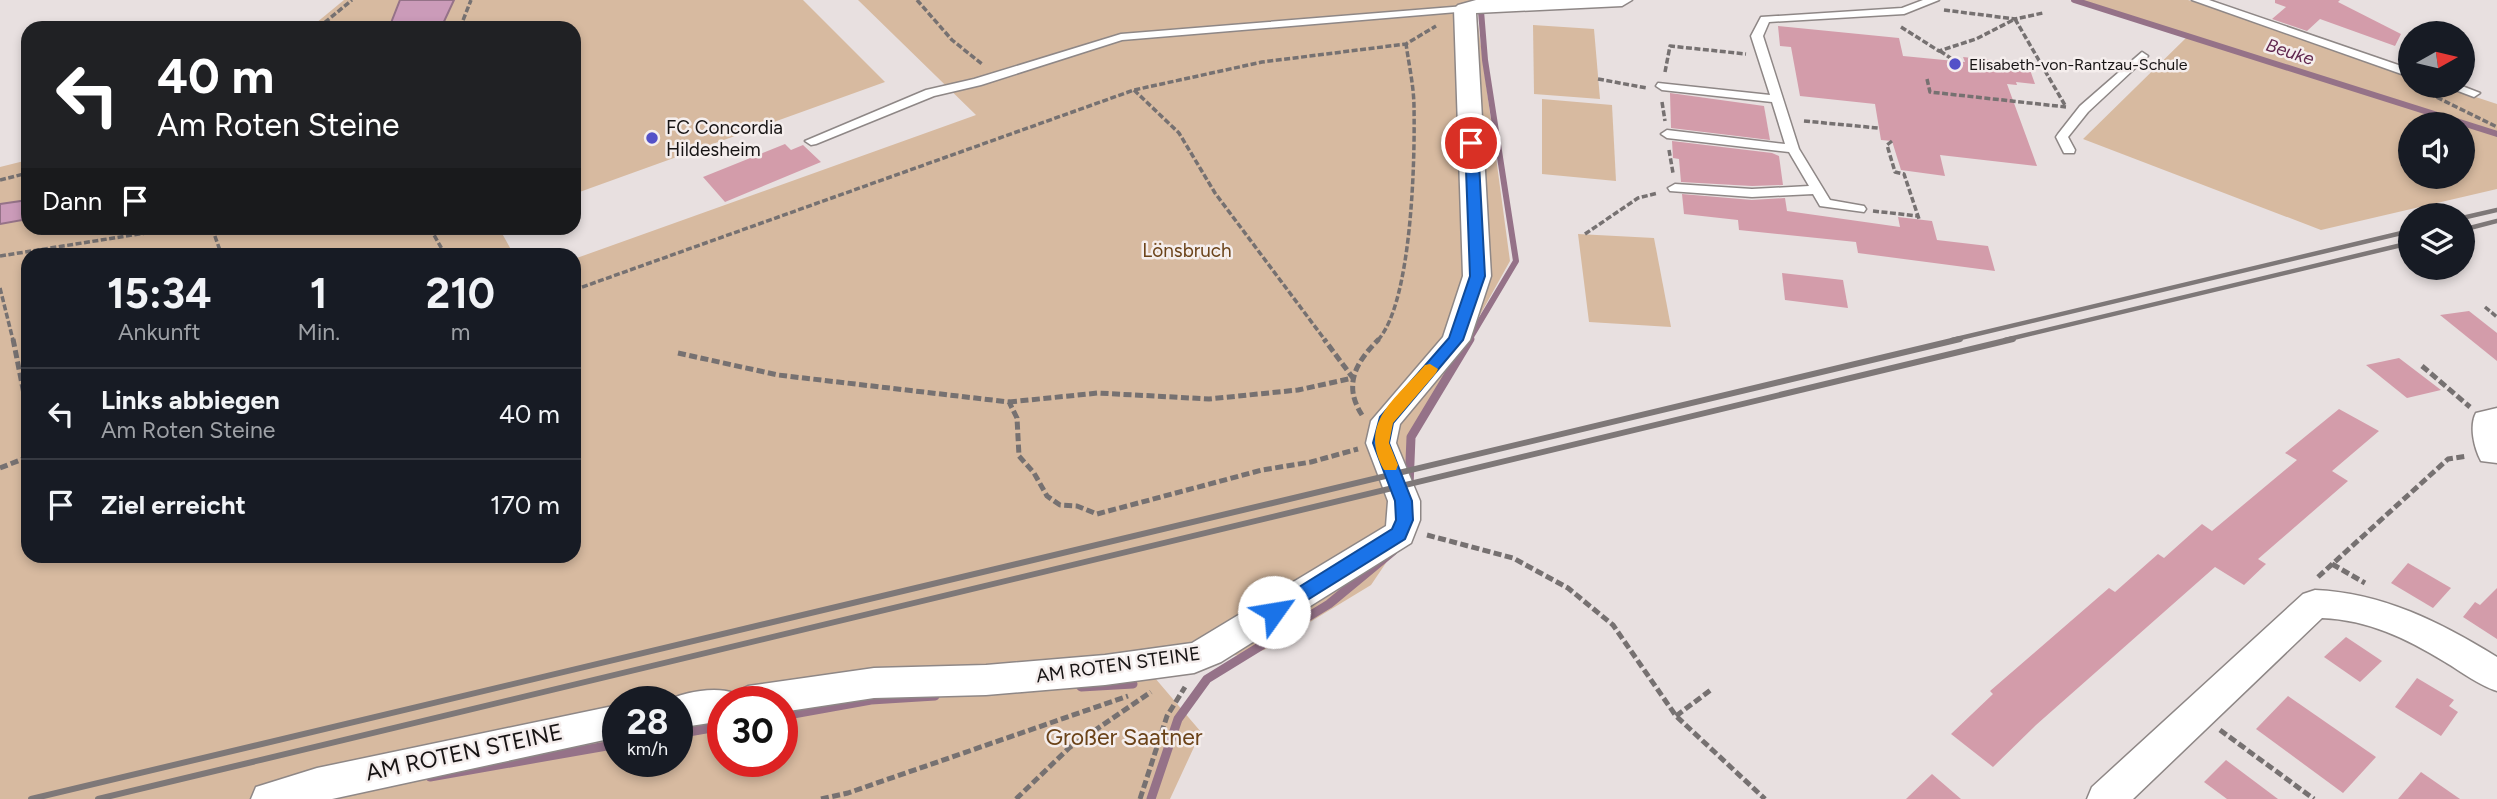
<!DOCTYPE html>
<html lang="de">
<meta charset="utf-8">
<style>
body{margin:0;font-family:Figtree,sans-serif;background:#20242c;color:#f1f3f6;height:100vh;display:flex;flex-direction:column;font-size:26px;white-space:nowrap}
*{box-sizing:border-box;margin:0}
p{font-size:23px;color:#9ea1a6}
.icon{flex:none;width:38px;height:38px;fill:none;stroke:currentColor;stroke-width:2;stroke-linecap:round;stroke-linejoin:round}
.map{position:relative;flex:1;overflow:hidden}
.details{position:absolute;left:21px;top:248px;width:560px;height:315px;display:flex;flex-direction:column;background:#171b24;border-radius:21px;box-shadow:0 4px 10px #0003}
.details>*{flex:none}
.hud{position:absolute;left:21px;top:21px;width:560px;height:214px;border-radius:21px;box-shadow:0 4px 10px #0003;background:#202124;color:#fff;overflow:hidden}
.needle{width:46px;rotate:82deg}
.buttons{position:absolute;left:2398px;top:21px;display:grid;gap:14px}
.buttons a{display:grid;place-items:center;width:77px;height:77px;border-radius:50%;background:#171b24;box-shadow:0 4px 10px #0003;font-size:35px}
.speed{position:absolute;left:602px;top:686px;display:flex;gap:14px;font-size:35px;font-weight:700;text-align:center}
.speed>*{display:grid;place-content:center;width:91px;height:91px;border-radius:50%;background:#171b24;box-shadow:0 4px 10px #0003;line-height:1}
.speed small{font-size:18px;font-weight:400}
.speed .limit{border:10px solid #d22;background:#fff;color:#111}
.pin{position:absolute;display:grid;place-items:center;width:60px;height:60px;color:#fff;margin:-30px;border:4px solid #fff;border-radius:50%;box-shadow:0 2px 7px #0007}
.me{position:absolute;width:77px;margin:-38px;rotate:58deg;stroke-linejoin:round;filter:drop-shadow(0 0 5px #0008)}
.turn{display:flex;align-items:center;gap:24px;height:147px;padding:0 21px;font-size:32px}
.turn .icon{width:91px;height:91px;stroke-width:2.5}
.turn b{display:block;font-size:49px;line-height:60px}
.then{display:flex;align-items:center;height:66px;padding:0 21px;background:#0003;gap:14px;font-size:26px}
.eta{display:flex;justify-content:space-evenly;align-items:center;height:119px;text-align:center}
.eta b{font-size:42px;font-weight:700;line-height:49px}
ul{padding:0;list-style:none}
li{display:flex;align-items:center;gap:21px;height:91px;padding:0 21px;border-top:2px solid #363941}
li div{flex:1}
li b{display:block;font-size:26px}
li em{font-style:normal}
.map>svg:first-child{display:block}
.green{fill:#d7baa0;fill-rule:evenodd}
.water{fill:#cb9bb9;stroke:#957288;stroke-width:2}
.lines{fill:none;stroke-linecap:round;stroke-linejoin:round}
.stream-far1{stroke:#957288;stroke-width:6}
.stream{stroke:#957288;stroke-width:9}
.building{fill:#d39caa}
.service-casing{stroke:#8e8786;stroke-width:3}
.minor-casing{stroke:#8e8786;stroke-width:3}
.path-far1{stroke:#767171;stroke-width:3.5;stroke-dasharray:6 2.5;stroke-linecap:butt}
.path{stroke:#767171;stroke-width:5;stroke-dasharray:8 3.5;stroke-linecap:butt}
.service{fill:#fff;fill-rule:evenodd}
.minor{fill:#fff;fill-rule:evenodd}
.rail-far1{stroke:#7e7878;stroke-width:4.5}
.rail{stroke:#7e7878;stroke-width:6}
.route{fill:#1a73e8;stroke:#114b97;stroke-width:2}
.slow{fill:#f59e0b}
.poi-dot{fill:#5451c8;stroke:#f5eeed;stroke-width:2.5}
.labels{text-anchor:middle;stroke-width:5;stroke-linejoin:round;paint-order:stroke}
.far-poi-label{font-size:16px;fill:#171414;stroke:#f5eeed;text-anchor:start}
.far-water-label{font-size:18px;font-style:italic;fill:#61274f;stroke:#f5eeed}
.poi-label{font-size:19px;fill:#171414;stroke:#f5eeed;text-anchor:start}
.park-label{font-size:19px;fill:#6b4319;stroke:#f5eeed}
.street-label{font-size:19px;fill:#171414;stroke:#f5eeed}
.near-park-label{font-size:23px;fill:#6b4319;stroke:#f5eeed}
.near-street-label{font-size:23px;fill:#171414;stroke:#f5eeed}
</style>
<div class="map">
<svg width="2497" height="799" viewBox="0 0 2497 799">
<rect width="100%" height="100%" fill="#e8e0e0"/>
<!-- green -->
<g class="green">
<polygon points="344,0 400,0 389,28 310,28"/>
<polygon points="454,0 803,0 885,82 574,194 574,28 441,28"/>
<path d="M858,0H1517L1475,2L1510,261L1416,430L1411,456L1413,523L1371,585L1264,650L1149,671L1201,732L1170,799H0V224L28,219V228H499L514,255L28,256V556H574V259L976,115ZM618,702H677V761H618ZM723,702H782V761H723Z"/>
<path d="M2079,0H2188L2410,75V86H2442L2497,104V189L2321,230L2083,139L2188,36ZM2410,124H2462V177H2410Z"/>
<polygon points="1533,25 1594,29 1600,99 1534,94"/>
<polygon points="1542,99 1612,105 1616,181 1542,174"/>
<polygon points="28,160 28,200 0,204 0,167"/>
<polygon points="1578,234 1654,238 1671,327 1589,322"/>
</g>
<!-- water -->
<g class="water">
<polygon points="400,0 454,0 441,28 389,28"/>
<polygon points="28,200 28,219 0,224 0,204"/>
</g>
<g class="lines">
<!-- stream-far1 -->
<g class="stream-far1">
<polyline points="2074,0 2497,134"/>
<polyline points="1469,340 1516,261 1485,60 1481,11"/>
</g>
<!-- stream -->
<g class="stream">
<polyline points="1409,486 1411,437 1470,339"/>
<polyline points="1081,687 1133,684"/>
<polyline points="782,716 871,700 935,696"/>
<polyline points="677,734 723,726"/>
<polyline points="430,777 618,744"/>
<polyline points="1151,799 1178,719 1207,679 1329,604 1393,551"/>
</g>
</g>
<!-- building -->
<g class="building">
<polygon points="2275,0 2340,0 2338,2 2401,34 2395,46 2320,19 2307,31 2272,19 2286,7 2275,3"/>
<polygon points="1778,26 1899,38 1903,56 1965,62 1963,57 2028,64 2035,84 2016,82 2017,85 2007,84 2037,166 1940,155 1945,176 1901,170 1892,141 1881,140 1875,104 1800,96 1791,47 1780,46"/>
<polygon points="1670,93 1764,106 1770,140 1671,128"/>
<polygon points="1672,141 1772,153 1779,156 1783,185 1752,186 1681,182 1679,159 1673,158"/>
<polygon points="785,144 791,150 803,145 821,162 725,202 703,177"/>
<polygon points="1682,194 1752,200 1785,198 1787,211 1900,227 1898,217 1932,221 1937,240 1988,246 1995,271 1858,253 1856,242 1739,230 1738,220 1684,214"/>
<polygon points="1782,273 1843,280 1848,308 1785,300"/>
<polygon points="2469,311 2497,333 2497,361 2440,315"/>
<polygon points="2399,358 2441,390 2407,398 2366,365"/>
<polygon points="2339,409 2379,431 2332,471 2348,481 2258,559 2266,564 2244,585 2215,567 2036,725 1993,767 1951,734 1993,694 1990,691 2109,588 2115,592 2158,554 2164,558 2202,524 2212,531 2297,460 2285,453"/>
<polygon points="2408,563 2451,588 2433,608 2391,583"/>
<polygon points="2497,588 2497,639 2463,617 2475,602 2480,605"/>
<polygon points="2346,637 2382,661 2360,682 2324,657"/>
<polygon points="2417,678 2454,700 2449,706 2458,712 2441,736 2395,707"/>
<polygon points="2288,696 2376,757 2343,793 2256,729"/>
<polygon points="2226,760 2278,799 2227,799 2204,782"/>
<polygon points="2421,772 2460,799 2398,799"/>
<polygon points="1932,774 1961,799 1906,799"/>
</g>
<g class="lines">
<!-- service casing -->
<g class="service-casing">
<g id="service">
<polygon points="1923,0 1939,0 1904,14 1769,22 1763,36 1799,149 1830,200 1864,206 1866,209 1864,212 1820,206 1813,194 1752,197 1670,191 1668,188 1675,184 1752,189 1809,186 1789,152 1667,138 1661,134 1667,130 1785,144 1772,102 1662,90 1656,86 1658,83 1770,95 1751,36 1761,17 1902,8"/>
<polygon points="2192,0 2209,0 2410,69 2410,77"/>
<polygon points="1465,6 1469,7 1469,11 1122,40 981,85 934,96 816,144 811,145 805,141 926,90 974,79 1121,34"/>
<polygon points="2142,52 2148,56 2146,58 2088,112 2068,137 2075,150 2074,153 2064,153 2056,137 2058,134 2080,106"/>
<polygon points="2445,86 2462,86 2480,93 2474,97"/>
</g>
</g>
<!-- minor casing -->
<g class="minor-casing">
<g id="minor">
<path d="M1476,0H1632L1622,6L1476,13L1491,276L1470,340L1400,424L1396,443L1420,501V520L1411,543L1221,662L1194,673L1105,685L986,695L874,698L782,712V702H723V721L677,728V702H664C682,692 715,686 734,693L748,686L874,668L986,665L1105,655L1192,643L1386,526L1388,501L1366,443L1371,421L1443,337L1463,276L1454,9L1458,5Z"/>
<path d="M2497,408V463L2481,461C2474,448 2469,426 2476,413Z"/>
<path d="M2315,590C2383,593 2440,622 2497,657V691C2478,685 2462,672 2445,662C2406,638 2368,620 2322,618L2133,799H2087L2092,787L2303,594Z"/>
<polygon points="618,705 618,737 332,799 251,799 256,787 317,768"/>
</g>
</g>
<!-- path-far1 -->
<g class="path-far1">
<polyline points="917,0 952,40 982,64"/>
<polyline points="1944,10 2015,19 2043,13"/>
<polyline points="1901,27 1939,51 1976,39 2015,19 2066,107"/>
<polyline points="318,28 352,0"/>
<polyline points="460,28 471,0"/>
<polyline points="1940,51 1955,61"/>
<polyline points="1665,72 1670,46 1746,54"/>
<polyline points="1598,79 1647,88"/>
<polyline points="1927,79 1930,92 2066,107"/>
<polyline points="2414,86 2497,127"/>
<polyline points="1134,90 1179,133 1215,193 1325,340"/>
<polyline points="1662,102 1665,121"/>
<polyline points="1804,121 1878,128"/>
<polyline points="1892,141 1887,145 1895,172 1904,174 1919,219"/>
<polyline points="1669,150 1673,173"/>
<polyline points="0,180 28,173"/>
<polyline points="1873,211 1918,216"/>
<polyline points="212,228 222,256"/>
<polyline points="430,228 446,256"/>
<polyline points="1585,234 1638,198 1658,193"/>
<polyline points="0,256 177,228"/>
<polyline points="0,288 13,340"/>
<polyline points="574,290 1134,90 1262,62 1406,44 1436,26"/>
<polyline points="2485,307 2497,317"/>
<path d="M1378,340C1412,302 1415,160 1414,108C1414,87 1409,65 1406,44"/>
</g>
<!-- path -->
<g class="path">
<polyline points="13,339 28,414"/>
<polyline points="678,353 778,375 1009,402 1017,418 1019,456 1034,473 1047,496 1060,505 1077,506 1097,514 1262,470 1311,462 1358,449"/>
<polyline points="2422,366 2470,407"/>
<polyline points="1009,402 1098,393 1209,399 1298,390 1353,378 1324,339"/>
<path d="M1362,415C1342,384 1357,361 1379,339"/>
<polyline points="0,468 28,457"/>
<polyline points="1427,535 1513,558 1568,588 1613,625 1676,716 1765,799"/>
<polyline points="2332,564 2365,583"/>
<polyline points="2318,577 2448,459 2467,456"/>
<polyline points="1676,716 1712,689"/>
<polyline points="2220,730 2314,799"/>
<polyline points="821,799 848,793 1128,696"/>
<polyline points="1016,799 1069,748 1151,692"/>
<polyline points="1140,799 1167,716 1185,687"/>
</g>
<!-- service -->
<use href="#service" class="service"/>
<!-- minor -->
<use href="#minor" class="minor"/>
<!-- rail-far1 -->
<g class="rail-far1">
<polyline points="2462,218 2497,210"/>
<polyline points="2462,230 2497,221"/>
<polyline points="1952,340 2410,231"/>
<polyline points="2005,340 2410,243"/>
</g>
<!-- rail -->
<g class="rail">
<polyline points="31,799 1960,339"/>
<polyline points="98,799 2013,339"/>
</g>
</g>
<!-- route -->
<polygon class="route" points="1471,139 1478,143 1485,276 1463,340 1393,423 1389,443 1412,501 1413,520 1405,539 1280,617 1267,617 1265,612 1267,607 1392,529 1396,520 1395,501 1373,443 1380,417 1449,338 1470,276 1465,143"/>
<!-- slow -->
<path class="slow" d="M1430,364L1438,369L1436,373L1393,423L1389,443L1398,465L1396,470H1384C1358,422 1395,400 1425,365Z"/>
<!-- markers -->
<g class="poi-dot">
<circle cx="1955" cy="64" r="7"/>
<circle cx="652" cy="138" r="7"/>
</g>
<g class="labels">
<!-- far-poi labels -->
<g class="far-poi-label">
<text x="1969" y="70">Elisabeth-von-Rantzau-Schule</text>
</g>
<!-- far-water labels -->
<g class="far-water-label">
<text transform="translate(2290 52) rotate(18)" y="6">Beuke</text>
</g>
<!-- poi labels -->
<g class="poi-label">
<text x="666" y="134">FC Concordia<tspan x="666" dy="22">Hildesheim</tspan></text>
</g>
<!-- park labels -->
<g class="park-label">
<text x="1187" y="257">Lönsbruch</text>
</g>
<!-- street labels -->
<g class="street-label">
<text transform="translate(1118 664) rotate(-8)" y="7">AM ROTEN STEINE</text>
</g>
<!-- near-park labels -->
<g class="near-park-label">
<text x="1124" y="745">Großer Saatner</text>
</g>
<!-- near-street labels -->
<g class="near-street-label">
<text transform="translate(464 752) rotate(-12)" y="8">AM ROTEN STEINE</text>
</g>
</g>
</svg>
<div class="buttons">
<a><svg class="needle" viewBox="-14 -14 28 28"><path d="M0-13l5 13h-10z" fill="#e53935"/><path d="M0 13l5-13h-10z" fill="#9ea1a6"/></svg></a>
<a><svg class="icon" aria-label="sound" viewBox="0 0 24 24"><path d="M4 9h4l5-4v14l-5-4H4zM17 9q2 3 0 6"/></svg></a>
<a><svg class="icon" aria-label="layers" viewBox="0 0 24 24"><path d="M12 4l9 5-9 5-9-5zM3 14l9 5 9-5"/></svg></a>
</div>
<div class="speed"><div>28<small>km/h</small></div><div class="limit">30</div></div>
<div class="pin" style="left:1471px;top:143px;background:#d93025"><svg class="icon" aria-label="arrive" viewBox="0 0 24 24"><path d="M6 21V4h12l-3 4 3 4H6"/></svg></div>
<svg class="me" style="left:1274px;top:612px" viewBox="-20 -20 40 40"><circle r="19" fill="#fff"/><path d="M0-13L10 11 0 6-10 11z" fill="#1a73e8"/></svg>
<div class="hud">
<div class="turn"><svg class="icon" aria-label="left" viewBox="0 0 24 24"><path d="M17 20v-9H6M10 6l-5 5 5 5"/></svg><div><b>40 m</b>Am Roten Steine</div></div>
<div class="then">Dann<svg class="icon" aria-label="arrive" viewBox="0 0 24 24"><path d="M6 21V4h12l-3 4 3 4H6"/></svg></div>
</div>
<section class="details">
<div class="eta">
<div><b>15:34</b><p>Ankunft</p></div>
<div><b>1</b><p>Min.</p></div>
<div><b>210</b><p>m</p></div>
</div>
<ul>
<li><svg class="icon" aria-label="left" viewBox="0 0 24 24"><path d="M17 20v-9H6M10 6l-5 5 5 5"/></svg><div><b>Links abbiegen</b><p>Am Roten Steine</p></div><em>40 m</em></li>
<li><svg class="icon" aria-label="arrive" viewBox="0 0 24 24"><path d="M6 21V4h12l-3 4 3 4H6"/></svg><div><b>Ziel erreicht</b></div><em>170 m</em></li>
</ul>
</section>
</div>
